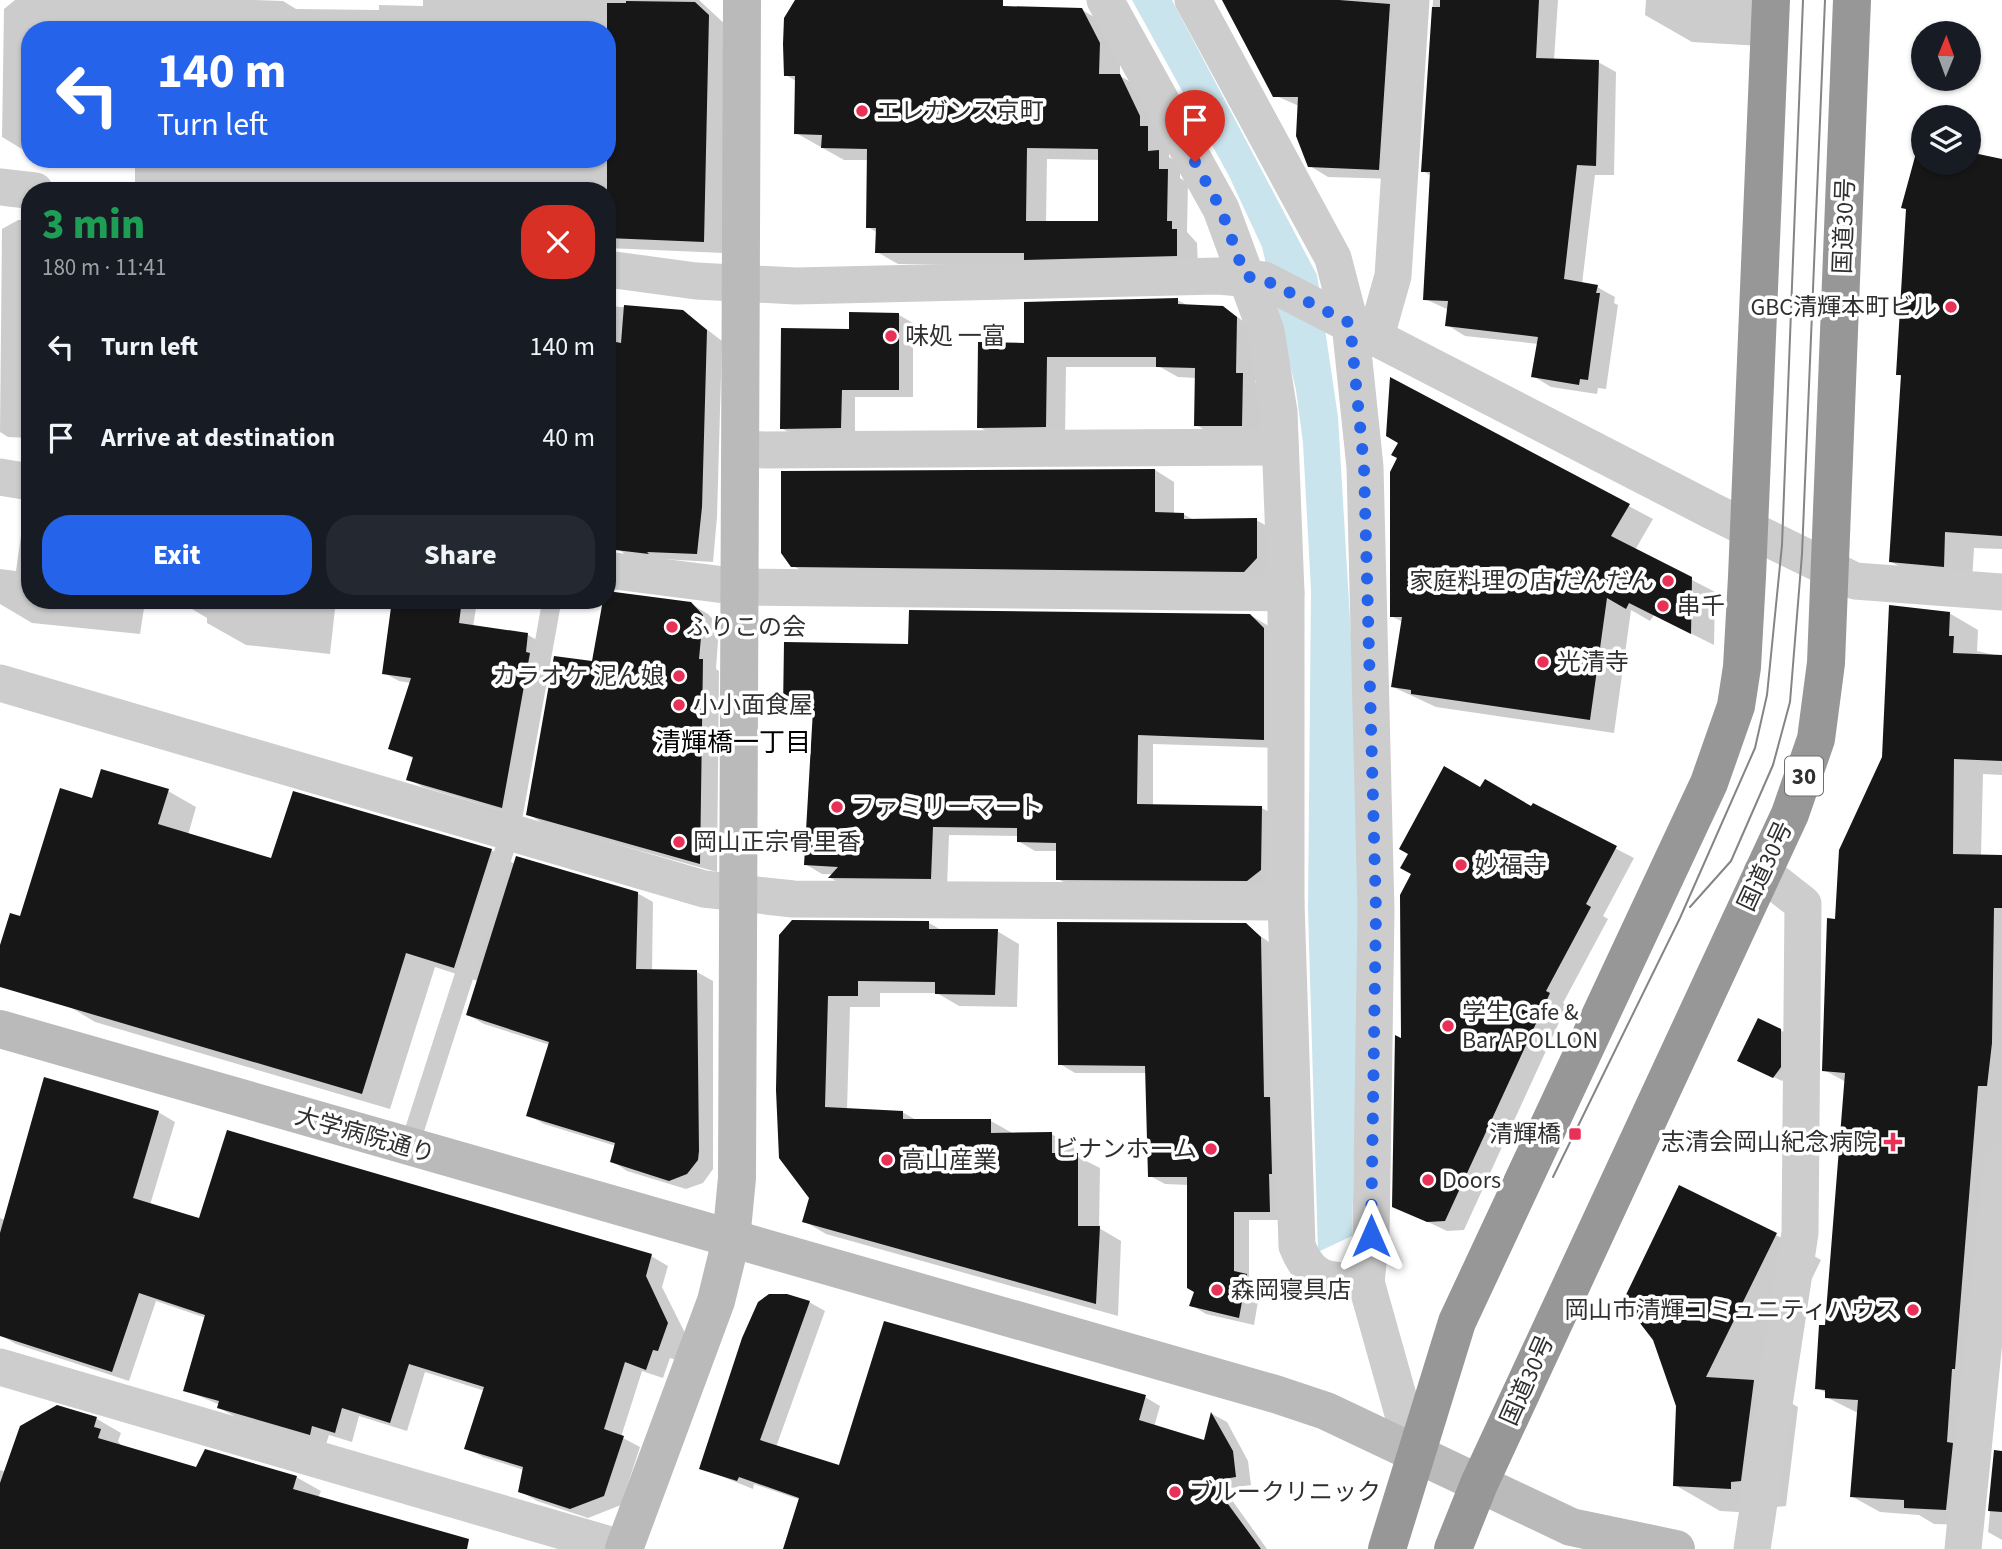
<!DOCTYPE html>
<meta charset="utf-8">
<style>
body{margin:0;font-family:"Source Sans 3","Noto Sans JP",sans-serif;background:#242831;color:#f1f3f6;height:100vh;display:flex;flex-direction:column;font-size:26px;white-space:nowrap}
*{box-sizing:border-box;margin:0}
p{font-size:23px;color:#9ea1a6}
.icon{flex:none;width:38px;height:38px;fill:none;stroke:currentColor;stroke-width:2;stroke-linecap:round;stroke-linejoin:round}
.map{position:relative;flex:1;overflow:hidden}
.details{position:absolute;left:21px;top:182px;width:595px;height:427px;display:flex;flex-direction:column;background:#171b24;border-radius:28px;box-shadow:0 2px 5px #0004}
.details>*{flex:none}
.top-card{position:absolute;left:21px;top:21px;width:595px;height:147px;border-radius:28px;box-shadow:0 2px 5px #0004;background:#2563eb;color:#fff;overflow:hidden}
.needle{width:46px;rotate:1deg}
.buttons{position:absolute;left:1911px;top:21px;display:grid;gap:14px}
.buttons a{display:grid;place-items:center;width:70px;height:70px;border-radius:50%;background:#171b24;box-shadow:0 2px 5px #0004;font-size:35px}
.pin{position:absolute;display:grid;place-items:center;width:60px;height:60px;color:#fff;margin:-72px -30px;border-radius:50% 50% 50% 0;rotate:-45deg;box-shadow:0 0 7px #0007}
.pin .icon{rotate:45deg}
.me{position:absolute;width:77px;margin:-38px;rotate:0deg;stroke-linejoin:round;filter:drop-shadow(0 0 5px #0008)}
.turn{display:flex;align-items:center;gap:24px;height:147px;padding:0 21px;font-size:32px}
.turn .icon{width:91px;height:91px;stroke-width:2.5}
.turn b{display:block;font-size:49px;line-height:60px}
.round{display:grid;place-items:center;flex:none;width:74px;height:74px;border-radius:28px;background:#242831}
.overview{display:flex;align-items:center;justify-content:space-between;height:119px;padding:0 21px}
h1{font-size:42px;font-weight:800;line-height:52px;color:#1e9e55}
.button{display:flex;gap:14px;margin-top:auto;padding:14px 21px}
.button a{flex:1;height:80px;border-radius:28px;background:#2563eb;color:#fff;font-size:28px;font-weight:800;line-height:80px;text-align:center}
.button a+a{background:#242831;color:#f1f3f6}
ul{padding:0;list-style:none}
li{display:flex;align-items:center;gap:21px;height:91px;padding:0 21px}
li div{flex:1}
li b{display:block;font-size:26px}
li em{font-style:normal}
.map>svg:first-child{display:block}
.water{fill:#cae4ed}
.shadow{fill:#0003;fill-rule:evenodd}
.building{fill:#171717;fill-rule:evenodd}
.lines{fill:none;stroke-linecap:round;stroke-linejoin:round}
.lane{stroke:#cdcdcd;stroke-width:19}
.street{stroke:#cdcdcd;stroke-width:37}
.secondary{stroke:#bababa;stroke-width:38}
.highway{stroke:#979797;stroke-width:38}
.tram{stroke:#858585;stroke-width:2}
.route{stroke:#2563eb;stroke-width:12;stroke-dasharray:0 21.6}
.poi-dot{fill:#e93157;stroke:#fff;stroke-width:2.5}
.labels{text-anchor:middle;stroke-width:7;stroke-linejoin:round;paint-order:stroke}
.shield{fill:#fff;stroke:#6e6e6e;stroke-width:2}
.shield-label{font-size:23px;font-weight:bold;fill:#303030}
.poi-label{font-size:24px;fill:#303030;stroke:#fff;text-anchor:start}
.street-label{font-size:24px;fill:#303030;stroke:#fff}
.neighbourhood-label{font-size:26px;fill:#000;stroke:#fff}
</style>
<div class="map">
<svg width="2002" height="1549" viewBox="0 0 2002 1549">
<rect width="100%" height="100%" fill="#fff"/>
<!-- water -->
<polygon class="water" points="1132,0 1172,0 1317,275 1338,417 1351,635 1360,910 1352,1236 1318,1252 1308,909 1311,590 1303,443 1296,390 1262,247 1229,176"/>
<!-- shadow -->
<g class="shadow">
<polygon points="15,0 255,0 283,1 296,9 379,10 379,5 423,6 423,0 699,0 729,28 724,253 607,248 607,191 146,191 135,184 135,159 607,159 607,30 30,30 30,150 22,149 2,137 4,9"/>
<path d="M797,0H970L954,7L1082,10L1103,22L1120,56V76L1141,88L1169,140V157L1180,164V178L1188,183L1187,232L1197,243L1198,267L898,264L877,252L878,233L868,227V160H844L796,133V81L786,75ZM1047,159L1100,160L1099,223H1046Z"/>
<polygon points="1222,0 1411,0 1397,179 1328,177 1310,166 1299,106 1274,95"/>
<polygon points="1433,0 1558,0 1554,60 1598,62 1616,72 1614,175 1595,175 1582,284 1597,287 1615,297 1614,303 1618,305 1606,389 1598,388 1597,394 1551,387 1533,376 1539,344 1465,336 1447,325 1449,310 1425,299 1431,176 1423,171"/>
<polygon points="1646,0 1764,0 1761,46 1692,42 1645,15"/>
<polygon points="1920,144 1923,145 1923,163 1969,163 1969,154 2002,160 2002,549 1974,548 1972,582 1919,578 1890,561 1902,377 1898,374"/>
<polygon points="18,220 30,220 30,438 8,437 0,432 2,229"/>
<polygon points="1177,300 1189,306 1223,307 1256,330 1255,382 1262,386 1261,437 1216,436 1196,425 1196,378 1178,377 1160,367 1066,367 1065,438 999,438 979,427 1026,345"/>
<polygon points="607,306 683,311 722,341 717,517 713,562 629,557 607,541"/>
<polygon points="899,315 913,323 913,397 855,397 855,436 796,436 781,428 851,331"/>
<polygon points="1392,380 1653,519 1635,550 1715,592 1714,645 1654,615 1650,621 1631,610 1614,733 1436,707 1393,687 1403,622 1391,616 1400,443"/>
<polygon points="1155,470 1174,482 1174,514 1183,514 1194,520 1256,520 1276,531 1275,570 1264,582 812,577 792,565 783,472"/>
<polygon points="24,514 30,515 30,600 336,600 330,654 246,645 207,623 207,618 187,606 145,602 140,634 32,623 0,604 0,569 16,571"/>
<polygon points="394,600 472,600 471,606 476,608 473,627 528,635 542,643 516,815 423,787 408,779 414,759 390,748 411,683 399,681 384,673"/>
<polygon points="691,604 708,614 719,626 716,669 719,671 717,872 544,824 528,814 593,663"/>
<polygon points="1891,606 1949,613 1978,630 1977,651 2002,657 2002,775 1983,774 1981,856 2002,857 2002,1250 1974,1525 1934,1524 1919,1515 1880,1512 1851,1496 1858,1413 1826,1397 1827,1393 1817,1388 1827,1327 1846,1082 1824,1070 1837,920 1884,757"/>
<polygon points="1250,615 1267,625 1280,639 1280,748 1153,744 1153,806 1262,808 1278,817 1277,880 1264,889 1074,888 1058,879 1058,851 1035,851 1018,841 1018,836 949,835 947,887 846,887 831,878 834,874 822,874 805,864 814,718 801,718 785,709 909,646"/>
<polygon points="1481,789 1532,809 1533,806 1634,858 1603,916 1608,919 1563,1003 1567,1005 1464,1230 1447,1231 1394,1206 1414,873"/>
<polygon points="168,791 196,807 188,835 272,860 491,850 515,864 637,893 653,902 652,971 697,972 713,981 713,1169 703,1183 686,1189 627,1171 612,1161 616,1146 544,1124 528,1115 550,1045 484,1024 468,1015 478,981 435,967 390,1109 95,1022 67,1005 93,800"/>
<polygon points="929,923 943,931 997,931 1019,944 1017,1007 959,1006 937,993 880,993 880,1007 850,1007 847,1110 902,1112 918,1121 991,1121 1014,1134 1051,1134 1074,1146 1074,1155 1100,1168 1099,1228 1121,1241 1118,1316 826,1234 804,1221 811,1198 781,936"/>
<polygon points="1245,925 1276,947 1284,1220 1249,1220 1249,1277 1261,1284 1254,1325 1206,1314 1191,1305 1196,1292 1189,1185 1165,1184 1150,1176 1147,1073 1075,1073 1060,1064"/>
<polygon points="1780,1030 1789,1035 1788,1072 1782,1081 1748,1065"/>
<polygon points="158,1112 175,1122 150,1205 200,1220 651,1256 668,1266 662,1287 685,1333 676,1360 670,1358 663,1378 642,1371 621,1437 640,1447 621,1505 588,1518 537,1501 520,1491 524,1470 483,1457 466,1448 485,1391 425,1372 407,1431 359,1416 352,1442 329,1435 326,1444 236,1417 219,1408 220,1405 185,1390 206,1318 156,1301 129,1381 16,1344 0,1335 0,1218 5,1220"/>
<polygon points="1776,1235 1821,1260 1760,1385 1798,1407 1786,1506 1776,1507 1775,1514 1720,1511 1675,1485 1678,1406"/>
<polygon points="809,1302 825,1311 776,1447 840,1467 1145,1397 1160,1406 1154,1427 1206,1442 1212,1414 1227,1422 1248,1461 1251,1485 1224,1489 1267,1549 785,1549 801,1500 754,1484 753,1489 701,1468"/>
<polygon points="57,1407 97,1419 121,1433 118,1441 123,1448 197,1469 296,1477 321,1491 318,1498 452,1549 0,1549 0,1470 6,1472"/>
<polygon points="1996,1452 2002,1453 2002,1540 1988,1532"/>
</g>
<!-- building -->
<g class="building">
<path d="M795,0H1003V6L1082,8L1100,43L1099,74H1120L1140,116V126H1148V151L1159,150V169H1168L1167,221H1172V229H1177V256L1024,260V253H875L876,228H866L867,149L821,148L822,135L794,134L795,76H784L783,44L784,18ZM1027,148L1098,149V221H1026Z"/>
<polygon points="1222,0 1339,0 1390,4 1379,170 1308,167 1296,136 1298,97 1273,97"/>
<polygon points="1440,0 1539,0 1536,58 1599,60 1596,166 1577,165 1564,279 1598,285 1596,293 1600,293 1588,380 1580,379 1579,385 1531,377 1538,337 1445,326 1448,301 1423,300 1430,172 1421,172 1432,7 1440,7"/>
<polygon points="626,1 695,2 709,15 704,242 607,238 607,3 626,3"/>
<polygon points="1919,142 1923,143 1923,163 1969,163 1969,152 2002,159 2002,536 1945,532 1944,567 1889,562 1901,375 1896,375 1906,209 1901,208"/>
<polygon points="1178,298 1178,304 1223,306 1237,317 1236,373 1243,373 1242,426 1194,426 1195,368 1156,367 1156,357 1047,357 1046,427 977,428 978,342 1024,343 1024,302"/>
<polygon points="624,305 683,310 707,330 702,507 697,554 647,552 649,554 607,549 607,415 611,415 616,342 621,343"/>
<polygon points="849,312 899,313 899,390 842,390 841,428 780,429 781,328 849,329"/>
<polygon points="1390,377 1630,504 1611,536 1692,577 1691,634 1629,603 1626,609 1607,598 1590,720 1411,694 1411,690 1391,687 1402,617 1390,617 1390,472 1397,458 1391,455 1398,443 1386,436"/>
<polygon points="1155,469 1155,512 1184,513 1184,519 1257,518 1257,558 1244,572 791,567 781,553 781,471"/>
<polygon points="607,591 691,602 703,615 699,659 703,659 700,864 526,815 554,656 592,661 603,600 607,600"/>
<polygon points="392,600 462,600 459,623 528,633 526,652 530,653 502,808 406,780 413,757 388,749 411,678 382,674"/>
<polygon points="1889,605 1950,612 1949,636 1954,636 1953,653 2002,655 2002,761 1954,759 1953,854 2002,855 2002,908 1994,908 1992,1043 1987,1086 1978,1086 1955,1369 1952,1369 1947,1442 1953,1443 1946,1510 1904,1508 1904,1500 1850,1497 1858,1400 1825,1398 1825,1390 1815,1389 1819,1325 1825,1325 1845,1073 1822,1071 1827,918 1835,919 1839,850 1882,757"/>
<polygon points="909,610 1250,614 1264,628 1264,740 1138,735 1137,804 1262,806 1261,870 1247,881 1056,880 1056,843 1017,842 1017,828 933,827 931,879 828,878 838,867 804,865 813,710 783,710 784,642 908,644"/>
<polygon points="1444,766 1480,787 1485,779 1531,806 1533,803 1617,846 1586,904 1591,907 1546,991 1550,993 1445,1221 1427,1222 1392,1207 1395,1035 1401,1038 1400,895 1411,874 1400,868 1408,854 1399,849"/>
<polygon points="101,769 169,789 158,824 271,858 293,791 492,849 454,968 406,953 362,1094 0,987 0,945 10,913 20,916 60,788 92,798"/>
<polygon points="516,856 638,892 636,969 697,970 699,1151 698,1160 687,1174 669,1181 610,1162 615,1143 526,1116 549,1042 466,1015"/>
<polygon points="792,920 929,921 929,929 998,929 995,995 935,994 935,982 858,981 858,996 828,996 825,1107 903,1111 903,1119 991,1119 991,1133 1052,1132 1052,1153 1078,1153 1078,1226 1100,1226 1096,1304 802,1222 809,1198 779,1158 776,1090 779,935"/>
<polygon points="1057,922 1246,923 1261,937 1264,1097 1270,1097 1272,1174 1269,1174 1270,1212 1234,1212 1234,1271 1247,1274 1239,1318 1189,1306 1194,1292 1187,1288 1187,1177 1148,1177 1145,1066 1058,1065"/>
<polygon points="1758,1018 1781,1029 1781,1067 1773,1078 1737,1061"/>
<polygon points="44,1077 159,1111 133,1198 199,1218 227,1130 652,1254 646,1276 668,1323 658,1351 653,1350 646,1370 625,1362 604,1429 624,1436 604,1496 570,1509 518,1492 523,1467 464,1449 484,1387 409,1364 390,1423 342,1408 335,1433 312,1426 310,1435 217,1408 219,1401 183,1391 205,1315 139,1293 112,1372 0,1336 0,1233"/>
<polygon points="1679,1185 1777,1233 1706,1377 1754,1380 1741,1481 1731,1482 1731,1489 1673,1486 1676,1406 1653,1340 1623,1301"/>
<polygon points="769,1294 787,1294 810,1301 760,1440 839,1465 884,1321 1146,1395 1139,1420 1204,1440 1211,1412 1233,1451 1236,1477 1211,1481 1261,1549 783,1549 799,1498 739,1477 737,1481 699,1469 742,1338 758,1302"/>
<polygon points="57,1405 97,1417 94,1427 101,1429 98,1438 196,1467 205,1449 297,1476 293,1489 469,1539 467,1549 0,1549 0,1483 20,1426"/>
<polygon points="1994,1450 2002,1451 2002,1512 1988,1511"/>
</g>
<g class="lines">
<!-- lane -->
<polyline class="lane" points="409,1147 510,833 552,600"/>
<!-- street -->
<g class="street">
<path d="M1105,0L1221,209L1266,331L1279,412L1286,593V902L1297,1246C1312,1284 1330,1280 1366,1282L1414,1453"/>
<polyline points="1193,0 1333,258 1350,323 1365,467 1376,911 1371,1236 1366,1282"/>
<polyline points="0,187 35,191"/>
<polyline points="607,269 696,281 796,286 1218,276 1264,280 1712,511 1855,581 2002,592"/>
<polyline points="1376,336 1393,276 1411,0"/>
<polyline points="740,450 1280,447"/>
<polyline points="0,477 30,482"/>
<polyline points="607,570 740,587 1286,593"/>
<polyline points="0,683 704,889 793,899 1286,902"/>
<polyline points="0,1367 624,1549"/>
<polyline points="1752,1549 1800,1233 1803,904 1762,872"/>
<polyline points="1963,1549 2002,1162"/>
</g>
<!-- secondary -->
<g class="secondary">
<polyline points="0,1029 1275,1394 1326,1411 1571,1527 1676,1549"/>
<polyline points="624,1549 716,1301 731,1240 737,1178 742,0"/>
</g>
<!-- highway -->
<g class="highway">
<polyline points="1387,1549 1457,1322 1709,783 1736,706 1742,667 1747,577 1771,0"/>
<polyline points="1453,1549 1479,1484 1790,814 1816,739 1826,663 1852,0"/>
</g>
<!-- tram -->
<g class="tram">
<polyline points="1690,907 1731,861 1773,765 1790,702 1802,554 1825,0"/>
<polyline points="1553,1177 1680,918 1755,748 1767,695 1782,545 1803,0"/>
</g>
</g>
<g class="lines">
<!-- route -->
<polyline class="route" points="1195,162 1221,209 1245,276 1265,280 1350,323 1364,467 1376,911 1371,1236"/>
</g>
<!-- markers -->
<g class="poi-dot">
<circle cx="862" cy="111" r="7"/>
<circle cx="1951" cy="307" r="7"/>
<circle cx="891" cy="336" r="7"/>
<circle cx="1668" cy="581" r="7"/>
<circle cx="1663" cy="606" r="7"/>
<circle cx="672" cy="627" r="7"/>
<circle cx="1543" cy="662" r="7"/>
<circle cx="679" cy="676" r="7"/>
<circle cx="679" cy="705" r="7"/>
<circle cx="837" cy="807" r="7"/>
<circle cx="679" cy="842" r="7"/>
<circle cx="1461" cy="865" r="7"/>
<circle cx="1448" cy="1026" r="7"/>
<rect x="1568" y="1127" width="14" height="14" rx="3.5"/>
<path d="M1889.5 1131.5h7v7h7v7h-7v7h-7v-7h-7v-7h7z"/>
<circle cx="1211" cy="1149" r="7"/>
<circle cx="887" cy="1160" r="7"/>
<circle cx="1428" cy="1180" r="7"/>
<circle cx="1217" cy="1290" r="7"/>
<circle cx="1913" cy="1310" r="7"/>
<circle cx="1175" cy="1492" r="7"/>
</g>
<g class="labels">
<!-- shield labels -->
<rect class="shield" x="1785" y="756.5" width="38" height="39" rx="5"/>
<g class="shield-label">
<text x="1804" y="784">30</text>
</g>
<!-- poi labels -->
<g class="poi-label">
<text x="876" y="119">エレガンス京町</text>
<text x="1937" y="315" text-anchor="end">GBC清輝本町ビル</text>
<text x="905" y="344">味処 一富</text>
<text x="1654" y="589" text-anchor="end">家庭料理の店 だんだん</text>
<text x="1677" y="614">串千</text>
<text x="686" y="635">ふりこの会</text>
<text x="1557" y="670">光清寺</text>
<text x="665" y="684" text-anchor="end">カラオケ 泥ん娘</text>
<text x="693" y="713">小小面食屋</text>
<text x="851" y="815">ファミリーマート</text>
<text x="693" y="850">岡山正宗骨里香</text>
<text x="1475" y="873">妙福寺</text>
<text x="1462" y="1020">学生 Cafe &amp;<tspan x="1462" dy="28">Bar APOLLON</tspan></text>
<text x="1561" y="1142" text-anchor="end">清輝橋</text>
<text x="1877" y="1150" text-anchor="end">志清会岡山紀念病院</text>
<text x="1197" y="1157" text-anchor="end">ビナンホーム</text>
<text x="901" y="1168">高山産業</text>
<text x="1442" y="1188">Doors</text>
<text x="1231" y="1298">森岡寝具店</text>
<text x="1899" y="1318" text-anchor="end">岡山市清輝コミュニティハウス</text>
<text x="1189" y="1500">ブルークリニック</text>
</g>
<!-- street labels -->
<g class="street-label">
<text transform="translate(1844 226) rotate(-88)" y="8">国道30号</text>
<text transform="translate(1765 866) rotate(-65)" y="8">国道30号</text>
<text transform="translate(365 1135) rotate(16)" y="8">大学病院通り</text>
<text transform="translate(1527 1380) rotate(-66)" y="8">国道30号</text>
</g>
<!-- neighbourhood labels -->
<g class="neighbourhood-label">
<text x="733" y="751">清輝橋一丁目</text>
</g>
</g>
</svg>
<div class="buttons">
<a><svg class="needle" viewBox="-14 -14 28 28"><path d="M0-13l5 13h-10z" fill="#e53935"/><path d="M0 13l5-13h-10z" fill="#9ea1a6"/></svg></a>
<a><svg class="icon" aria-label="layers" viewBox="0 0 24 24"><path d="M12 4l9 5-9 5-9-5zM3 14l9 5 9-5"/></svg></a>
</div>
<div class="pin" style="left:1195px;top:162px;background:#d93025"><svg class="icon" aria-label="arrive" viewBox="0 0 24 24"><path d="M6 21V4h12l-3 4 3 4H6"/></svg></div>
<svg class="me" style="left:1371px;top:1236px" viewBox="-20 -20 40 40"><path d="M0-17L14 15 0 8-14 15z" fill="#2563eb" stroke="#fff" stroke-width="4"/></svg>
<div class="top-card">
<div class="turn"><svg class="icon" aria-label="left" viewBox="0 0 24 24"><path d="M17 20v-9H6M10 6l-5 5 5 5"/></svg><div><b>140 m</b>Turn left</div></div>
</div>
<section class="details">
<div class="overview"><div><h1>3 min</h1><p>180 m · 11:41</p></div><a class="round" style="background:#d93025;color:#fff"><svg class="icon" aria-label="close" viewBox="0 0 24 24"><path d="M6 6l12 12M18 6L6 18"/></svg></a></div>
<ul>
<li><svg class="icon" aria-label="left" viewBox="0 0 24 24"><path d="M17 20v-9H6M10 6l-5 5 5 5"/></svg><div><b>Turn left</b></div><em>140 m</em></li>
<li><svg class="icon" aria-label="arrive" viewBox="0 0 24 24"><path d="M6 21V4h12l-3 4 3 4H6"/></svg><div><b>Arrive at destination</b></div><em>40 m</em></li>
</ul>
<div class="button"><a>Exit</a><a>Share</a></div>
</section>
</div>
